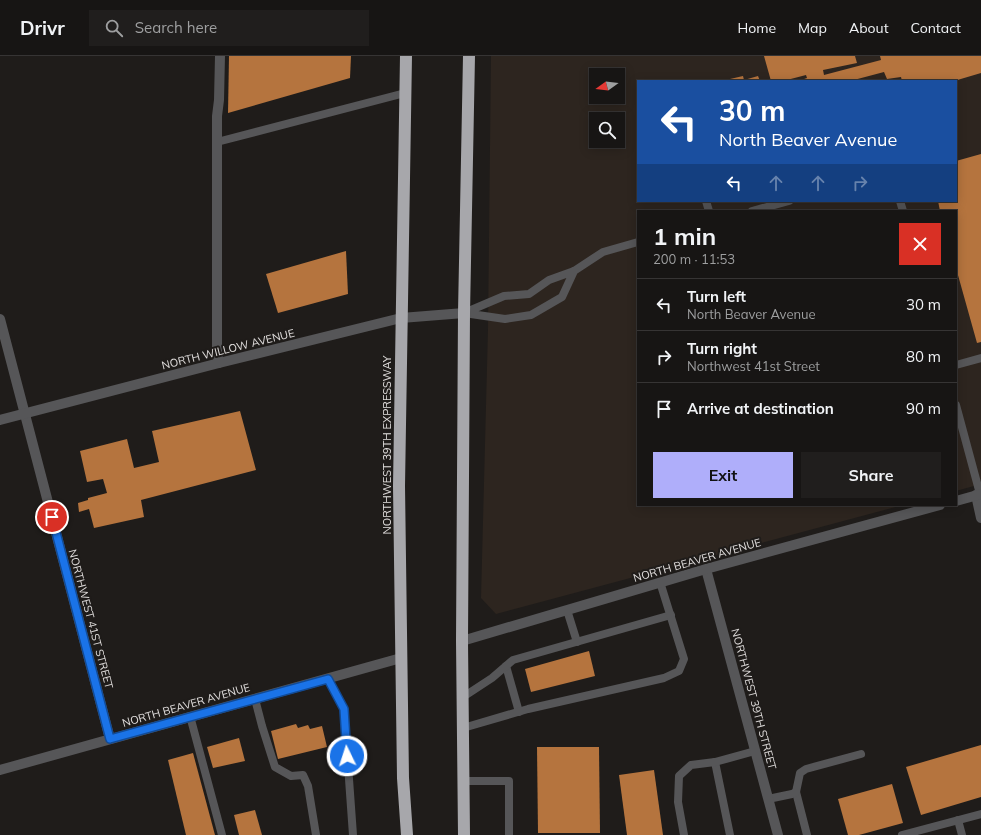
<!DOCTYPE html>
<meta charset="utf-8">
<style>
body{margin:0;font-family:Mulish,sans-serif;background:#201e1d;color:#f1f3f6;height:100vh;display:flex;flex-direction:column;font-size:15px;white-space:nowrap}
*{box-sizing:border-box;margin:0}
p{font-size:13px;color:#9e9fa0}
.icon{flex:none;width:22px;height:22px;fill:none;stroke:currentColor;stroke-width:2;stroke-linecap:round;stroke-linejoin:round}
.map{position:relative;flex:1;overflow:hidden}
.side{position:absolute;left:637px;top:154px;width:320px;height:296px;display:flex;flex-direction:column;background:#171514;border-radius:0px;box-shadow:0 2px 10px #0003,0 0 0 1px #363434}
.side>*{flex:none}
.top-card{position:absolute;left:637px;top:24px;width:320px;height:122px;border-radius:0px;box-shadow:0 2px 10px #0003,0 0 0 1px #363434;background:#1a4fa0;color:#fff;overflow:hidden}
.needle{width:26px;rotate:255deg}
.fabs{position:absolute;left:589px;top:12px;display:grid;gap:8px}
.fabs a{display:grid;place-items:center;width:36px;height:36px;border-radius:0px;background:#171514;box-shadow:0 2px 10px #0003,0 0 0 1px #363434;font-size:20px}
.pin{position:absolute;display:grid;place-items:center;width:34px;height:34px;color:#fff;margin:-17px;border:2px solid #fff;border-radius:50%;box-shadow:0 1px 4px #0007}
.me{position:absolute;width:44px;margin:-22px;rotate:356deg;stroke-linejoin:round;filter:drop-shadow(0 0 3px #0008)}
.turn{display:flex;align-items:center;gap:14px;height:84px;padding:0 16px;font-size:18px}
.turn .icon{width:52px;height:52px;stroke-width:2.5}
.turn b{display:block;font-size:28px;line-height:34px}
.lanes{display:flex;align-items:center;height:38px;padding:0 16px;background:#0003;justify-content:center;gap:20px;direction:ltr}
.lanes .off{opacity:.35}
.round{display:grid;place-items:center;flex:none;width:42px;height:42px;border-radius:0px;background:#201e1d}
.overview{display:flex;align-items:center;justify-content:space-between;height:68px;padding:0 16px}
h1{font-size:24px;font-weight:700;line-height:30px}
.action{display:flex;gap:8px;margin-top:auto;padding:8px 16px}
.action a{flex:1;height:46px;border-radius:0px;background:#afaefa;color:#111;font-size:16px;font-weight:700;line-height:46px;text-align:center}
.action a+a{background:#201e1d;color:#f1f3f6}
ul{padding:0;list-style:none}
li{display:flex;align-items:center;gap:12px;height:52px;padding:0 16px;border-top:1px solid #363434}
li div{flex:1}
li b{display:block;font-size:15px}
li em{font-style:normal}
header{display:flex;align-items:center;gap:24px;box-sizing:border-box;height:56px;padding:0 20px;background:#171514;border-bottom:1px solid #363434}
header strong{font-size:19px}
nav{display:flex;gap:22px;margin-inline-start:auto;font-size:14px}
.search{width:280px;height:36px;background:#201e1d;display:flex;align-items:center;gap:10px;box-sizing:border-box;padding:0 14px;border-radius:0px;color:#9e9fa0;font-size:15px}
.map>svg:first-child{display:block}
.built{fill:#2d251f;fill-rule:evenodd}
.building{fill:#b5743e}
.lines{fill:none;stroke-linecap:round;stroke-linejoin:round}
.lane{stroke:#565658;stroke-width:8}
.street{stroke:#565658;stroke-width:10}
.highway{stroke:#a7a7ab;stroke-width:12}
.route-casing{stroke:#114b97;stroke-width:10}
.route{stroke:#1a73e8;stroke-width:7}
.labels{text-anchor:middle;stroke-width:4;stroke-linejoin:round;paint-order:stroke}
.street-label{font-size:11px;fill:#e1dedd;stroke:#1f1c1a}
</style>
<header>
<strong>Drivr</strong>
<div class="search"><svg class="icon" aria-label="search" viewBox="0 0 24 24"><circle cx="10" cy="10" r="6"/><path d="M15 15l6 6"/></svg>Search here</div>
<nav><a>Home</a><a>Map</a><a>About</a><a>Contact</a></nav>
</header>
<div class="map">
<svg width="981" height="779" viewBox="0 0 981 779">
<rect width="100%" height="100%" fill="#1f1c1a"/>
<!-- built -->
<path class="built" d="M491,0H981V428L956,435V155H638V449H903L496,558L481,542L488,273ZM596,19H618V41H596ZM638,25H956V145H638ZM596,63H618V85H596Z"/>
<!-- building -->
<g class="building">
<polygon points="229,0 351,0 350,22 228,57"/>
<polygon points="764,0 855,0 857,7 823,14 824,19 881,4 880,0 981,0 981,17 954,25 902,25 901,21 887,23 884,16 850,25 798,25 807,22 806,19 783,25 771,25"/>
<polygon points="743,20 744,24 758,20 760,25 731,25 730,23"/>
<polygon points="981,98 981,286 977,287 956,212 956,155 940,155 938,145 956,145 956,105"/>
<polygon points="346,195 348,238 278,257 266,218"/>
<polygon points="240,355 256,414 141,444 144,461 94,472 89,453 79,456 78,447 88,444 88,442 107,437 103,423 87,426 80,395 127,383 134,412 159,406 152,375"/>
<polygon points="589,595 595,620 531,636 525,613"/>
<polygon points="296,668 298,672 308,669 310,673 322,670 327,691 278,703 271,675"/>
<polygon points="239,682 245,705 213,712 207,691"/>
<polygon points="981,689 981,741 921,759 906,711"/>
<polygon points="537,691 599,691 600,777 538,777"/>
<polygon points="193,697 215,779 186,779 168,704"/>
<polygon points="654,714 663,779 627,779 619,719"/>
<polygon points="892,728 903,767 859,779 848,779 838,743"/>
<polygon points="255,754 262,779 239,779 234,759"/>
</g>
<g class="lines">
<!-- lane -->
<g class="lane">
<polyline points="217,86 405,37"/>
<polyline points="706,145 709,155"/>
<polyline points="900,145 903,155"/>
<polyline points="752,155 789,145"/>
<polyline points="574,215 562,241 531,259 505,263 464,257 504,240 529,238 549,224 574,215 603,196 638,186"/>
<polyline points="956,309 981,302"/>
<polyline points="956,349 980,438"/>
<polyline points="567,554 577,586"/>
<polyline points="506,610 519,656"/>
<polyline points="328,623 344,653 353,779"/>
<polyline points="463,641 492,622 513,604 671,559"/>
<polyline points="255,643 262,670 275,711 291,720 303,719 308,730 316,779"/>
<polyline points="190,660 222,779"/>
<polyline points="463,672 528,653 664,622 679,615 684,603 660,526"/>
<polyline points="715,706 730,779"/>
<polyline points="464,725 509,725 509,779"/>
<polyline points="796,736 807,779"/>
<polyline points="768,743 792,738 796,736 800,717 806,713 861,698"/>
<polyline points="958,764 962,779"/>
<polyline points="684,779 678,746 679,720 691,709 715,706 755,695"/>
<polyline points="902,779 981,758"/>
</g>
<!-- street -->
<g class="street">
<polyline points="0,263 110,683"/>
<polyline points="219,307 217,296 217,60 219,44 220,0"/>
<polyline points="0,364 219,307 401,262 464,257"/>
<polyline points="976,439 981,462"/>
<polyline points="956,445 981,438"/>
<polyline points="706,513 778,779"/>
<polyline points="462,585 706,513 940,449"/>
<polyline points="0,714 401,602"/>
</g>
<!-- highway -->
<g class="highway">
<polyline points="406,0 399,430 403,722 407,779"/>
<polyline points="464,779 462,585 464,257 469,0"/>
</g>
</g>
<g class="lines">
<!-- route casing -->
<g class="route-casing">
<polyline id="route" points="52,461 110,683 328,623 344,653 347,700"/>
</g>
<!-- route -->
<use href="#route" class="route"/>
</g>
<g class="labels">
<!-- street labels -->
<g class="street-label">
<text transform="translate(228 293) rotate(-14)" y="4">NORTH WILLOW AVENUE</text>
<text transform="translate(387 389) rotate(-90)" y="4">NORTHWEST 39TH EXPRESSWAY</text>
<text transform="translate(697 504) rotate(-16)" y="4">NORTH BEAVER AVENUE</text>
<text transform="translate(91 563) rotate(75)" y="4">NORTHWEST 41ST STREET</text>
<text transform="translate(754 643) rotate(75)" y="4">NORTHWEST 39TH STREET</text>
<text transform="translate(186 649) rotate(-16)" y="4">NORTH BEAVER AVENUE</text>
</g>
</g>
</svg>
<div class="fabs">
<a><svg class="needle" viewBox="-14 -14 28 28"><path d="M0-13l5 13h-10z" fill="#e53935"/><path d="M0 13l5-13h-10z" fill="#9e9fa0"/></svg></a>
<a><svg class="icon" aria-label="search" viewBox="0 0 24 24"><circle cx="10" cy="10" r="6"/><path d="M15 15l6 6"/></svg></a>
</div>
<div class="pin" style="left:52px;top:461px;background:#d93025"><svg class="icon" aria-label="arrive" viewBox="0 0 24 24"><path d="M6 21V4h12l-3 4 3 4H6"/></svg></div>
<svg class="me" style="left:347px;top:700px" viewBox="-20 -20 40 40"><circle r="17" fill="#1a73e8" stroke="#fff" stroke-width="3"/><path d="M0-11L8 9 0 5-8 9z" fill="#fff"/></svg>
<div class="top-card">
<div class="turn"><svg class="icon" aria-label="left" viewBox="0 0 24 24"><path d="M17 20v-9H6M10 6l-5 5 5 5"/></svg><div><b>30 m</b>North Beaver Avenue</div></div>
<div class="lanes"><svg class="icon" aria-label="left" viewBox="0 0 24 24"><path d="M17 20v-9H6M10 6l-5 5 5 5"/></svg><svg class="icon off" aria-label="ahead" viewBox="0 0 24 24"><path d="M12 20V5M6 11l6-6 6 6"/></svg><svg class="icon off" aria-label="ahead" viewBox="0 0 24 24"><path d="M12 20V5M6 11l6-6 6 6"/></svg><svg class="icon off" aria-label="right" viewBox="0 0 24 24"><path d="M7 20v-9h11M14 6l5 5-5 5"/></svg></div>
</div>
<section class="side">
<div class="overview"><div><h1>1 min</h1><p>200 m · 11:53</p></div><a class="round" style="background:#d93025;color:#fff"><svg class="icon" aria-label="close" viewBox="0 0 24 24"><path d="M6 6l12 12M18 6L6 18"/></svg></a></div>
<ul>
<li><svg class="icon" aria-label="left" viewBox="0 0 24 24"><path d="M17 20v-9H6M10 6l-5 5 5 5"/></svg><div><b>Turn left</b><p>North Beaver Avenue</p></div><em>30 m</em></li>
<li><svg class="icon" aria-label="right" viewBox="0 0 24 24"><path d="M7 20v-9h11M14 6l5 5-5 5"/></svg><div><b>Turn right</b><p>Northwest 41st Street</p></div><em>80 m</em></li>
<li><svg class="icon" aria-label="arrive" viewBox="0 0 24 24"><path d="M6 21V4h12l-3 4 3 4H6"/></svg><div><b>Arrive at destination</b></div><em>90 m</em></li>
</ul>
<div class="action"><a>Exit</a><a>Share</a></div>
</section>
</div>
